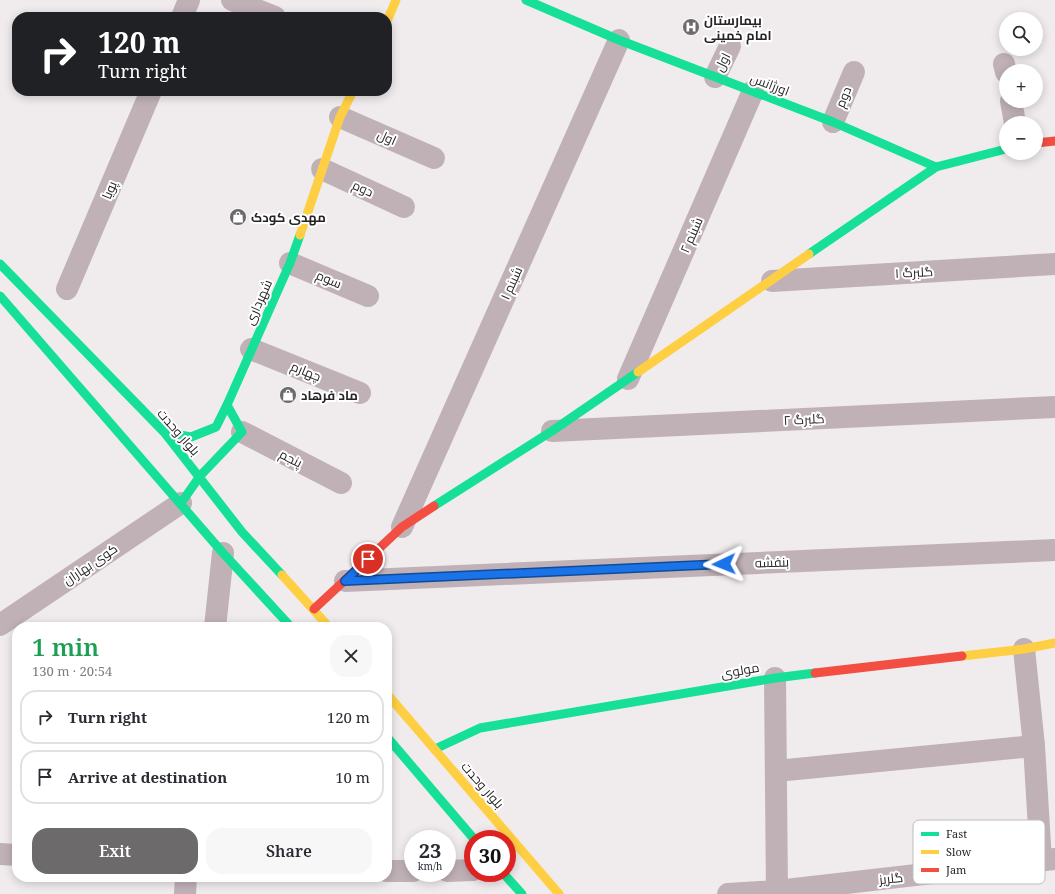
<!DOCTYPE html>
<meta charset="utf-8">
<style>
body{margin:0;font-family:"Noto Serif",Cairo,serif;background:#f7f7f7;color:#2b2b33;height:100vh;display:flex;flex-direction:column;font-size:15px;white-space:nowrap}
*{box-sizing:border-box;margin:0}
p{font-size:13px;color:#7c7c81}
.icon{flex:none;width:22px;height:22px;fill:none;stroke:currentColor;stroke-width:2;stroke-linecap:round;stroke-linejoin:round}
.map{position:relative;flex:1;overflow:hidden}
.drawer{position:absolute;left:12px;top:622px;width:380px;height:260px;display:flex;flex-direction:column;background:#fff;border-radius:16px;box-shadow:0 2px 10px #0003}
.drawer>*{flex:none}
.banner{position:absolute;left:12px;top:12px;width:380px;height:84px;border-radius:16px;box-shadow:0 2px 10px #0003;background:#202124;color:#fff;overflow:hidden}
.controls{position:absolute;left:999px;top:12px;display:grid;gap:8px}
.controls a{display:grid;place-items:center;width:44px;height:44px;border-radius:50%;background:#fff;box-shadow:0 2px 10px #0003;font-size:20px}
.speed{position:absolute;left:404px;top:830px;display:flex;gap:8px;font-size:20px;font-weight:700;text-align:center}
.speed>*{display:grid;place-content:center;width:52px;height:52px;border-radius:50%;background:#fff;box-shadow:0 2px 10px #0003;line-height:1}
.speed small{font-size:10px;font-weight:400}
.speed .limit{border:6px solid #d22;background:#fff;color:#111}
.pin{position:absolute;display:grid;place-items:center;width:34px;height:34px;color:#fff;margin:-17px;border:2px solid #fff;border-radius:50%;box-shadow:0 1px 4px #0007}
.me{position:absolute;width:44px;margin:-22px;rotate:268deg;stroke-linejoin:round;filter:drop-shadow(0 0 3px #0008)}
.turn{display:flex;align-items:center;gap:14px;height:84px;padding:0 20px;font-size:18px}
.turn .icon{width:52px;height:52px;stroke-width:2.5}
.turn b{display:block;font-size:28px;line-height:34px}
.round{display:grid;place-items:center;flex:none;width:42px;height:42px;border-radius:16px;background:#f7f7f7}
.head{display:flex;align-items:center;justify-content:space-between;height:68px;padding:0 20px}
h1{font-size:24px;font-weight:600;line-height:30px;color:#1e9e55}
.cta{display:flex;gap:8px;margin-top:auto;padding:8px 20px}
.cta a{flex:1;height:46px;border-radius:16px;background:#6d6a6b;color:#fff;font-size:16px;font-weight:600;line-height:46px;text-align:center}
.cta a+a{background:#f7f7f7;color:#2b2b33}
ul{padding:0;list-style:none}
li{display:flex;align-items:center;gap:12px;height:54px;margin:0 8px 6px;padding:0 12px;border:2px solid #e1e1e2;border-radius:16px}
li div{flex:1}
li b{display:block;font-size:15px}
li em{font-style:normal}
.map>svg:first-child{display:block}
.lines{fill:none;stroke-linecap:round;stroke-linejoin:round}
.street{stroke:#c0b1b7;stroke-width:22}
.fast{stroke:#16e098;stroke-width:9}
.slow{stroke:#ffcf43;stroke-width:9}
.jam{stroke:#f24e42;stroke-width:9}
.route-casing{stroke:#114b97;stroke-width:10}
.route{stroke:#1a73e8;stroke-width:7}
.labels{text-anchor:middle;stroke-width:4;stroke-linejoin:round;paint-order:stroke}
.poi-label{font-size:13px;font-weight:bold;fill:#272425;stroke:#fff;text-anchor:start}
.street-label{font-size:13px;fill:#272425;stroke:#fff}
.key{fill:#fff;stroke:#bebdbe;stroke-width:1}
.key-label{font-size:11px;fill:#272425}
</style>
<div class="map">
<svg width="1055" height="894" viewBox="0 0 1055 894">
<rect width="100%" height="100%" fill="#f0ebed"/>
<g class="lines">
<!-- street -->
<g class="street">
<polyline points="232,0 275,17"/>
<polyline points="182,17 189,0"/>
<polyline points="1004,64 1006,72"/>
<polyline points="715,77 730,46"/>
<polyline points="1011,101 1015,123"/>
<polyline points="340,117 434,158"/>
<polyline points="833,122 854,72"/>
<polyline points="322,169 404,207"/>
<polyline points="290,263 368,296"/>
<polyline points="772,281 1055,264"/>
<polyline points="67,289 151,91"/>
<polyline points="251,349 360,393"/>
<polyline points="628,379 753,91"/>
<polyline points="552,431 1055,407"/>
<polyline points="242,432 341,483"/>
<polyline points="402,527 619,40"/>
<polyline points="345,581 1055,550"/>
<polyline points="0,625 181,503"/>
<polyline points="215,627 223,553"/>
<polyline points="1024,649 1034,746 1041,861"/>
<polyline points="775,678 777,894"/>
<polyline points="776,771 1034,746"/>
<polyline points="0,854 17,855"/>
<polyline points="387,871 413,871"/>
<polyline points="447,871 473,870"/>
<polyline points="185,894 186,877"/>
<polyline points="728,894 777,891 1055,859"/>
</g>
<!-- fast -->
<g class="fast">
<polyline points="526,0 619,40 833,122 936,167 1006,149"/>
<polyline points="809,254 936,167"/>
<polyline points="0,264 164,432 242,532 282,575"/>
<polyline points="0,296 223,553 291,627"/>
<polyline points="164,432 191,437 216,427 227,405"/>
<polyline points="181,503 200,476 242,432 227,405 290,263 300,235"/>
<polyline points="434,506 552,431 638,372"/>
<polyline points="387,737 474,839"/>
<polyline points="435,749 480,728 775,678 815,673"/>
<polyline points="503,873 522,894"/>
</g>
<!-- slow -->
<g class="slow">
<polyline points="387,21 396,0"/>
<polyline points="300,235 340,117 353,91"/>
<polyline points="638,372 809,254"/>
<polyline points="282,575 329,627"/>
<polyline points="962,656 1024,649 1055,643"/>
<polyline points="387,694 559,894"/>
</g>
<!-- jam -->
<g class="jam">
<polyline points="1036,143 1055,141"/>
<polyline points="314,609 402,527 434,506"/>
<polyline points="815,673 962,656"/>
</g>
</g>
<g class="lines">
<!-- route casing -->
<g class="route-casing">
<polyline id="route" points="368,559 345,581 724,564"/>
</g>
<!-- route -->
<use href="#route" class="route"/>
</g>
<!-- icons -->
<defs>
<g id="hospital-disc" transform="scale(0.9)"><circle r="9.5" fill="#6d6a6b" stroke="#fff"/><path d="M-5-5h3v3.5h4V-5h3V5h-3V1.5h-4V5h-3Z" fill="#fff"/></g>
<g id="shop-disc" transform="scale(0.9)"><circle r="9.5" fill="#6d6a6b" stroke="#fff"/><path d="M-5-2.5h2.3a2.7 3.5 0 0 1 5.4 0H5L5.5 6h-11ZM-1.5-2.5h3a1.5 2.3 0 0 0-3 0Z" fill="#fff"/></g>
</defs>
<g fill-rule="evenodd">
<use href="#hospital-disc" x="691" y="27"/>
<use href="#shop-disc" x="238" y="217"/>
<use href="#shop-disc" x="288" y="395"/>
</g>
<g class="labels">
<!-- poi labels -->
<g class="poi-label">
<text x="704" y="25">بیمارستان<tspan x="704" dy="15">امام خمینی</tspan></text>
<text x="251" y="222">مهدی کودک</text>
<text x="301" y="400">ماد فرهاد</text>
</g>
<!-- street labels -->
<g class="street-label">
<text transform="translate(722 62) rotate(-64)" y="5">اول</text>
<text transform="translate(770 84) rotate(21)" y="5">اورژانس</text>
<text transform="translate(843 97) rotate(-68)" y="5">دوم</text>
<text transform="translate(387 137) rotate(24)" y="5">اول</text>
<text transform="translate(363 188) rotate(24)" y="5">دوم</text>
<text transform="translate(109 190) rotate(-67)" y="5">پویا</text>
<text transform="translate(691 235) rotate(-67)" y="5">شبنم ۲</text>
<text transform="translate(914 272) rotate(-3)" y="5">گلبرگ ۱</text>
<text transform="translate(329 279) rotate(23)" y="5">سوم</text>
<text transform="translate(511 283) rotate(-66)" y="5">شبنم ۱</text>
<text transform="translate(258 302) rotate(-66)" y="5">شهرداری</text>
<text transform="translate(306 371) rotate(22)" y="5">چهارم</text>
<text transform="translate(804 419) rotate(-3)" y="5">گلبرگ ۲</text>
<text transform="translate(179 432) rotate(49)" y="5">بلوار وحدت</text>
<text transform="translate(291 458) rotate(27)" y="5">پنجم</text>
<text transform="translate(772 562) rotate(-2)" y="5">بنفشه</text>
<text transform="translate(90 564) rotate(-34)" y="5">کوی بهاران</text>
<text transform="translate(740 670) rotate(-10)" y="5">مولوی</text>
<text transform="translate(483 785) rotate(49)" y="5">بلوار وحدت</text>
<text transform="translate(891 878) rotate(-6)" y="5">گلریز</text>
</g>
</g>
<!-- legend -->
<rect x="913" y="820" width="132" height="64" rx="6" class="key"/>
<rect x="921" y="832" width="18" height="4" fill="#16e098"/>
<rect x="921" y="850" width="18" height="4" fill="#ffcf43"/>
<rect x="921" y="868" width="18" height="4" fill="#f24e42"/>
<g class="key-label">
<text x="946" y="838">Fast</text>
<text x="946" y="856">Slow</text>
<text x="946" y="874">Jam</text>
</g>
</svg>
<div class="controls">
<a><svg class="icon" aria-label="search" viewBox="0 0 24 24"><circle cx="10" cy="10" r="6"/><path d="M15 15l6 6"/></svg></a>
<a>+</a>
<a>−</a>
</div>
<div class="speed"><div>23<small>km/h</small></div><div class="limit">30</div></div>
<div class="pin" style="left:368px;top:559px;background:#d93025"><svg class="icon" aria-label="arrive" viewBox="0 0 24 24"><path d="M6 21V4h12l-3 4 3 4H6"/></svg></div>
<svg class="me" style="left:724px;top:564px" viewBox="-20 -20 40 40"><path d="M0-17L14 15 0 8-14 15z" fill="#1a73e8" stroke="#fff" stroke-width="4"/></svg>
<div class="banner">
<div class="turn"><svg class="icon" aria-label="right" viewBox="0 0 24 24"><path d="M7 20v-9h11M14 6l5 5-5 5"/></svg><div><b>120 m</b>Turn right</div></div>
</div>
<section class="drawer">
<div class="head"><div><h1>1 min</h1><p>130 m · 20:54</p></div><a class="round"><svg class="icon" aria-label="close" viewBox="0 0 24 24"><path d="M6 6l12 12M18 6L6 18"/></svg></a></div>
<ul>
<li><svg class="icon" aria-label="right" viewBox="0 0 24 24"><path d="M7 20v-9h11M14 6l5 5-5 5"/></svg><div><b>Turn right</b></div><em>120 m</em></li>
<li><svg class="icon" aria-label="arrive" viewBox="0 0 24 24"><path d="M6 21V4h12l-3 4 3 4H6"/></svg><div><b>Arrive at destination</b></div><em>10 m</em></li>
</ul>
<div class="cta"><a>Exit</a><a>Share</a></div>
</section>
</div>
